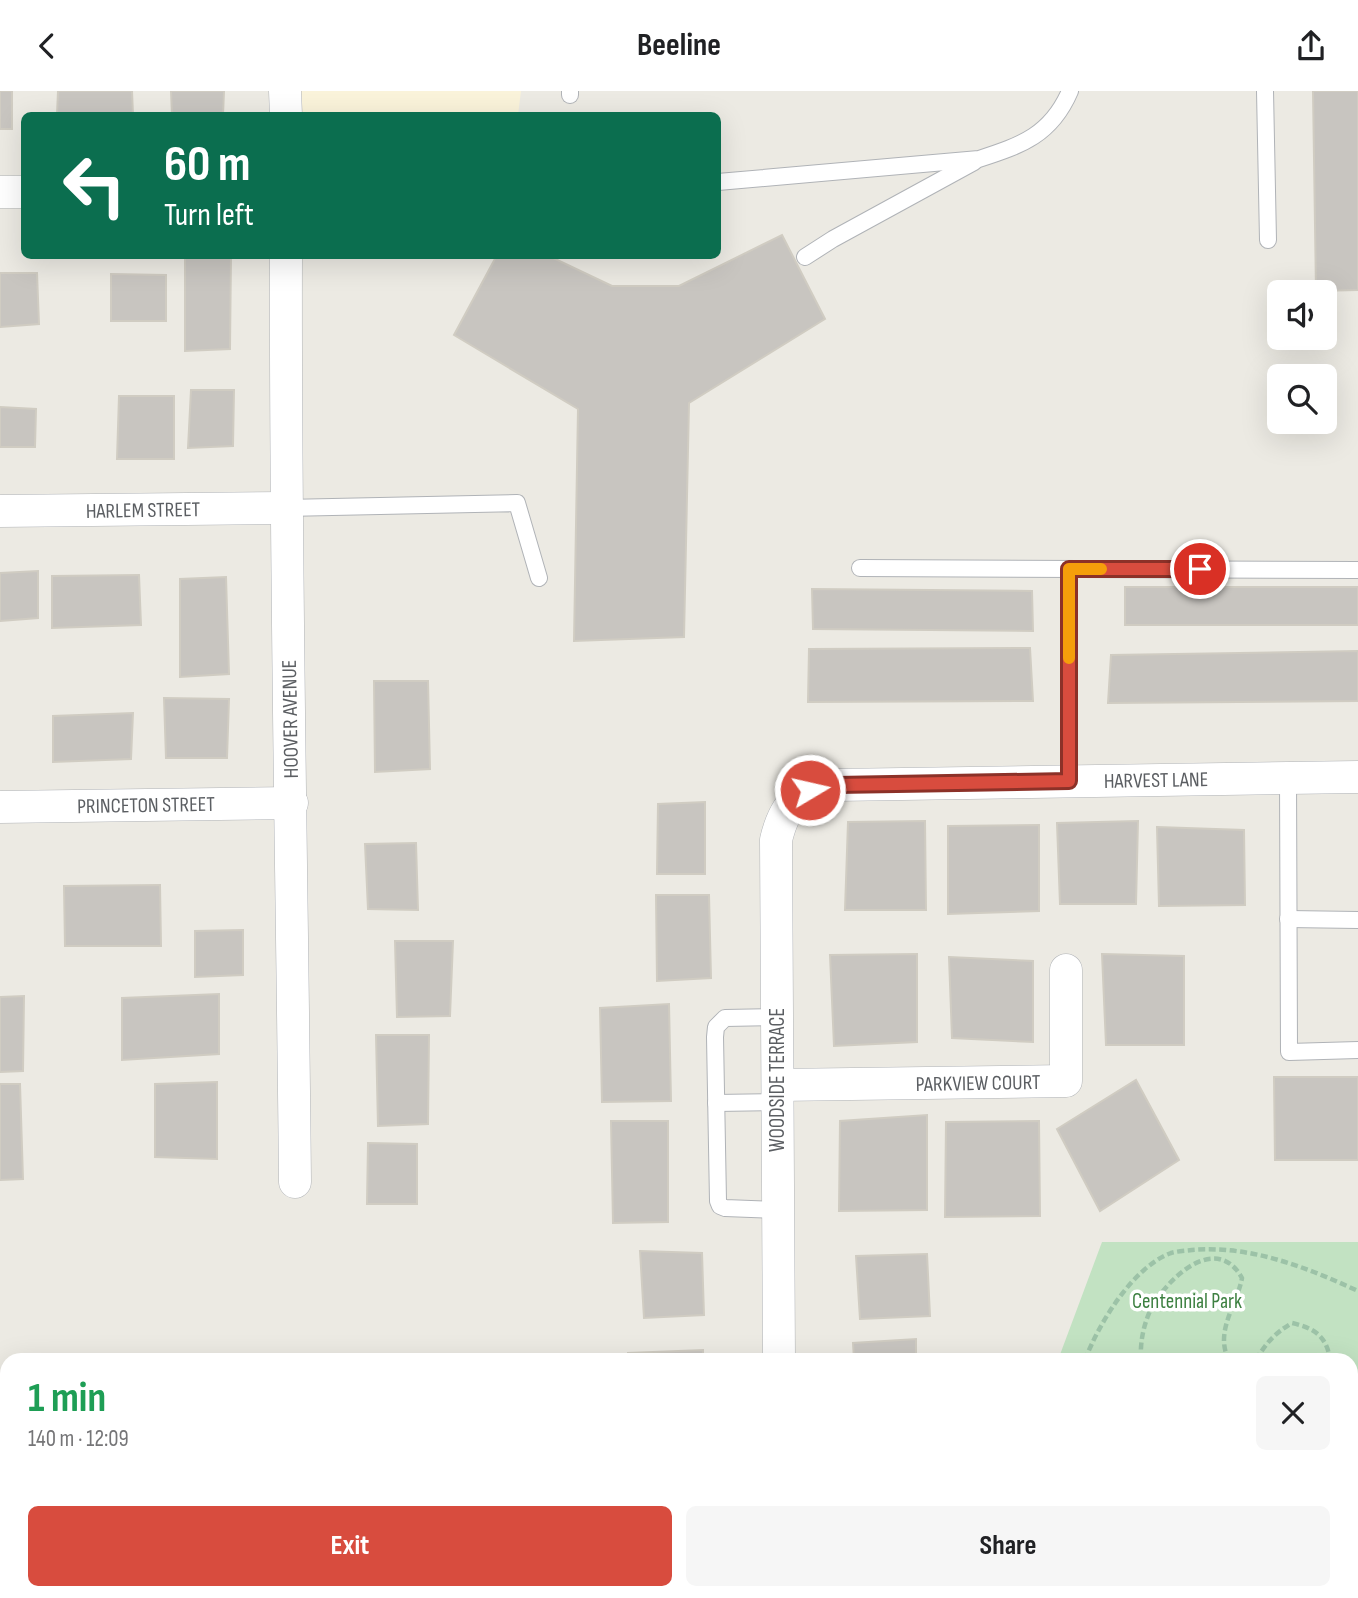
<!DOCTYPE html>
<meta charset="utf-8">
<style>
body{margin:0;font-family:"Sofia Sans Condensed",sans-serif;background:#f6f6f6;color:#202124;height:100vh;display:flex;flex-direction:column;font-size:26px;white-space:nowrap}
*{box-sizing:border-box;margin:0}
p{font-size:23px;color:#757577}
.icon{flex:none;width:38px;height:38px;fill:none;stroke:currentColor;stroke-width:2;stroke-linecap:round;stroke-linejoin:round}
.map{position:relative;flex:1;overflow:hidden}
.sheet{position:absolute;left:0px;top:1262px;width:1358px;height:247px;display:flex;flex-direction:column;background:#fff;border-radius:21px 21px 0 0;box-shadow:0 7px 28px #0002}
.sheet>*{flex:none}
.guide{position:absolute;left:21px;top:21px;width:700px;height:147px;border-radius:10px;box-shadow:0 7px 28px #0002;background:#0b6e4f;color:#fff;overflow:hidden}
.fabs{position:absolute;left:1267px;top:189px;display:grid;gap:14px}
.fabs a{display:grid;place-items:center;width:70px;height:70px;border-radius:10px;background:#fff;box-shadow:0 7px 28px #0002;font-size:35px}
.pin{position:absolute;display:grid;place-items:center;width:60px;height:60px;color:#fff;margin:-30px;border:4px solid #fff;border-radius:50%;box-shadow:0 2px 7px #0007}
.me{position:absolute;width:77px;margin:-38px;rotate:81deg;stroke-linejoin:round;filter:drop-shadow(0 0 5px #0008)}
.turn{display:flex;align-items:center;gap:24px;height:147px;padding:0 28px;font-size:32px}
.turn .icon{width:91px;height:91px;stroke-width:2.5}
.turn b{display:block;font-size:49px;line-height:60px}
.round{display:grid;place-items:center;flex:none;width:74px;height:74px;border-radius:10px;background:#f6f6f6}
.head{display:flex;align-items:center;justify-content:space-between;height:119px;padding:0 28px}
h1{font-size:42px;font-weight:700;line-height:52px;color:#1e9e55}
.action{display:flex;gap:14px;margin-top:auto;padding:14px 28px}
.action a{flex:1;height:80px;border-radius:10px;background:#d84c3e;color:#fff;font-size:28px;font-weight:700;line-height:80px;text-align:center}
.action a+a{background:#f6f6f6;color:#202124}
header{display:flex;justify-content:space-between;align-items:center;height:91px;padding:0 28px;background:#fff;font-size:32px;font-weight:700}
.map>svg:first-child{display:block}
.commercial{fill:#faf3da}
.green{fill:#c2e2c2}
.water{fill:#a9d3f6}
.building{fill:#c8c5c0;stroke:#d0ccc2;stroke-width:2}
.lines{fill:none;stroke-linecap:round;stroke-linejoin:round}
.lane-casing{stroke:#b0b3b7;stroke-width:18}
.street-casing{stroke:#b0b3b7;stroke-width:33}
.path{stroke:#9cc2a7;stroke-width:4.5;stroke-dasharray:7 3.5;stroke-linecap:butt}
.lane{stroke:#fff;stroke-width:16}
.street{stroke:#fff;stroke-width:32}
.route-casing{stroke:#8c3128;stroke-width:18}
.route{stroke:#d84c3e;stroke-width:12}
.slow{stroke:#f59e0b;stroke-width:12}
.labels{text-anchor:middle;stroke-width:7;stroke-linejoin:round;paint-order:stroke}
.street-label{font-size:21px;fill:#5b5e62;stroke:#fff}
.park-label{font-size:21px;fill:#3d8041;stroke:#fff}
</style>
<header><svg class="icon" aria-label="back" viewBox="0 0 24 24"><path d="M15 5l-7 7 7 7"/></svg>Beeline<svg class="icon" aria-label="share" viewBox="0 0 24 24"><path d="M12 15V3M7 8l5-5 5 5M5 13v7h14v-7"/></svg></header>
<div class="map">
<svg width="1358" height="1507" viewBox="0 0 1358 1507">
<rect width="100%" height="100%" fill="#eceae3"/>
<!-- commercial -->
<polygon class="commercial" points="285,0 521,0 518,24 286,24"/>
<!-- green -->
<g class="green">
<polygon points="1102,1151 1358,1151 1358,1507 971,1507 973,1502 1351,1502 1351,1269 1058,1269"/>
<polygon points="747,1502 821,1502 833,1507 743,1507"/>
</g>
<!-- water -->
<polygon class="water" points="1151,1502 1335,1502 1334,1507 1152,1507"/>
<!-- building -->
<g class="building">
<rect x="0" y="0" width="12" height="38"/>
<polygon points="58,0 132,0 133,24 57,24"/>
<polygon points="171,0 224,0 223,24 172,24"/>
<polygon points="1313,0 1358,0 1358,199 1316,200"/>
<polygon points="782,144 825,228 689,312 684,546 574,550 578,318 454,244 497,164 547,164 612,195 679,195"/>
<polygon points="185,164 231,164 230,258 185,260"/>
<polygon points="0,182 37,182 39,233 0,236"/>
<polygon points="111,183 166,184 166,230 111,230"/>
<polygon points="191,299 234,299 233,355 188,357"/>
<polygon points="119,305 174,305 174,368 117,368"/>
<polygon points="0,316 36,318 35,356 0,356"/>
<polygon points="38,480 38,527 0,530 0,482"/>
<polygon points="139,484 141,534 52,537 52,485"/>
<polygon points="226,486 229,583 180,586 180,488"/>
<rect x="1125" y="496" width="233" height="38"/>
<polygon points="812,498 1032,500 1033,540 813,538"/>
<polygon points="1030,557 1033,610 808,611 809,558"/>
<polygon points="1358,560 1358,610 1108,612 1111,564"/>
<polygon points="374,590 428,590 430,678 375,681"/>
<polygon points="164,607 229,608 227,667 166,667"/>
<polygon points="133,622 131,668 53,671 53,625"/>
<polygon points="705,711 705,783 657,783 658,713"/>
<polygon points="925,730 926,819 845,819 848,731"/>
<polygon points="1138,730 1136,813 1060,813 1057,732"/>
<polygon points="1039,734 1039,820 948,823 948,735"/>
<polygon points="1157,736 1244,739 1245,814 1159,815"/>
<polygon points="416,752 418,819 368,818 365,753"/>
<polygon points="160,794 161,855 65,855 64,795"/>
<polygon points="656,804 709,804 711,887 657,890"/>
<polygon points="243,839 243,884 195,886 195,840"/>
<polygon points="395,850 453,850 450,925 397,926"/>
<polygon points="917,863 917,951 834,955 830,864"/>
<polygon points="1102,863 1184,865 1184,954 1106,954"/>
<polygon points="949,866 1033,870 1033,951 952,947"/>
<polygon points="219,903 219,963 122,969 122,907"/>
<polygon points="24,905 23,980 0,981 0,906"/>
<polygon points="669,913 671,1010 602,1011 600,917"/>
<polygon points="376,944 429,944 428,1033 378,1035"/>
<polygon points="1274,986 1358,986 1358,1069 1275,1069"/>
<polygon points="1136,989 1179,1069 1100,1120 1057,1038"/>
<polygon points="217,991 217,1068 155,1066 155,993"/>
<polygon points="0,993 20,993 23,1088 0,1089"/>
<polygon points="927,1024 927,1119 839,1120 840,1030"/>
<polygon points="611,1030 668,1030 668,1131 613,1132"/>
<polygon points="1039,1030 1040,1125 945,1126 946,1031"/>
<polygon points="368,1052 417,1053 417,1113 367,1113"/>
<polygon points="640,1160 702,1162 704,1224 644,1227"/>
<polygon points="927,1163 930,1225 860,1228 856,1165"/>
<polygon points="916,1248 916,1269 854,1269 853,1252"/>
<polygon points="703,1259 703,1269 628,1269 628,1262"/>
<polygon points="142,1265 142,1269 79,1269"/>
<polygon points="0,1347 7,1351 7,1430 0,1441"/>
<polygon points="314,1502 400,1502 401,1507 308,1507 307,1503"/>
<polygon points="415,1502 497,1502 491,1507 416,1507"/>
<polygon points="848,1502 921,1502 920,1507 851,1507 847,1506"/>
</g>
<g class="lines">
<!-- lane casing -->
<g class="lane-casing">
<g id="lane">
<polyline points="570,0 570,4"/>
<polyline points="1265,0 1268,149"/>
<path d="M718,91L979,68C1022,54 1051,44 1070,0"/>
<polyline points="805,166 833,148 974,71"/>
<polyline points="285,417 517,412 539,487"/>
<polyline points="860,477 1358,479"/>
<polyline points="1069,478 1069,690"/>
<polyline points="1288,687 1289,961 1358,959"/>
<polyline points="1288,828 1358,829"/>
<polyline points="777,926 725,927 716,936 715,946 718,1110 720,1115 725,1117 778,1119"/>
<polyline points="716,1012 778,1011"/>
</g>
</g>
<!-- street casing -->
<g class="street-casing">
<g id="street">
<polyline points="285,0 286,24"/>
<polyline points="0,101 24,101"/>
<path d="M286,164C285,473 292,782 295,1091"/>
<polyline points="0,420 285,417"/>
<polyline points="0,716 292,712"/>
<polyline points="778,994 1066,990 1066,879"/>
<path d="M779,1269L776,749C785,711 799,701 836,694L1358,686"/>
<polyline points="134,1502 135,1507"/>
<polyline points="747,1507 751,1502"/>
</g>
</g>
<!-- path -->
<g class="path">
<path d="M1085,1269C1099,1232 1133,1176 1171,1162C1177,1160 1185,1160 1192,1159C1250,1154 1306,1176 1358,1200"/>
<path d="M1141,1269C1140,1252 1143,1236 1150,1220C1165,1189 1216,1140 1242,1187C1237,1214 1214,1241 1229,1269"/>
<path d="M1256,1269C1266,1252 1275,1242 1292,1232C1314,1237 1327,1245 1330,1269"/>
<polyline points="1351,1411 1358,1409"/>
<polyline points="1068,1502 1070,1507"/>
<polyline points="1112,1502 1113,1507"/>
</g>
<!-- lane -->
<use href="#lane" class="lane"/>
<!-- street -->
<use href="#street" class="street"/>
</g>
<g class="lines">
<!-- route casing -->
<g class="route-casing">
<polyline id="route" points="810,699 836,694 1069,690 1069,478 1200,478"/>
</g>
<!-- route -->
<use href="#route" class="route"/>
<!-- slow -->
<polyline class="slow" points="1069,567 1069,478 1101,478"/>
</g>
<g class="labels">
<!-- street labels -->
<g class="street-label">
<text transform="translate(143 419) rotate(-1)" y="7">HARLEM STREET</text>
<text transform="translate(290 628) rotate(-91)" y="7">HOOVER AVENUE</text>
<text transform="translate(1156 689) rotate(-1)" y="7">HARVEST LANE</text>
<text transform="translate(146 714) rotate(-1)" y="7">PRINCETON STREET</text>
<text transform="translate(777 989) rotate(-90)" y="7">WOODSIDE TERRACE</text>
<text transform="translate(978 992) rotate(-1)" y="7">PARKVIEW COURT</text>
</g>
<!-- park labels -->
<g class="park-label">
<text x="1187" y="1217">Centennial Park</text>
</g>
</g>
</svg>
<div class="fabs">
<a><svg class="icon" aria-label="sound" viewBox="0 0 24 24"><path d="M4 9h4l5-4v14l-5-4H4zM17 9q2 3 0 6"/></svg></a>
<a><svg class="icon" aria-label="search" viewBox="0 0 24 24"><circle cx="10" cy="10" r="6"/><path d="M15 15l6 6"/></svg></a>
</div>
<div class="pin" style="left:1200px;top:478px;background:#d93025"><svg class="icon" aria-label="arrive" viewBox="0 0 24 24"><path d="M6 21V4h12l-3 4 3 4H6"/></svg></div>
<svg class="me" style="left:810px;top:699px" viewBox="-20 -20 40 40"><circle r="17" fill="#d84c3e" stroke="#fff" stroke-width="3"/><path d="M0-11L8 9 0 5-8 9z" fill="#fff"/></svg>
<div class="guide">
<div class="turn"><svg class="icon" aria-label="left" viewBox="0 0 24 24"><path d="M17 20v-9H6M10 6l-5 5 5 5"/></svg><div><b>60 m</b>Turn left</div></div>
</div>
<section class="sheet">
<div class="head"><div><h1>1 min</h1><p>140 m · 12:09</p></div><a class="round"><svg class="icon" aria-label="close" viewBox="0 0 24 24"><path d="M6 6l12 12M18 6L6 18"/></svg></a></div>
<div class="action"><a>Exit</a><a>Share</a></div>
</section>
</div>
